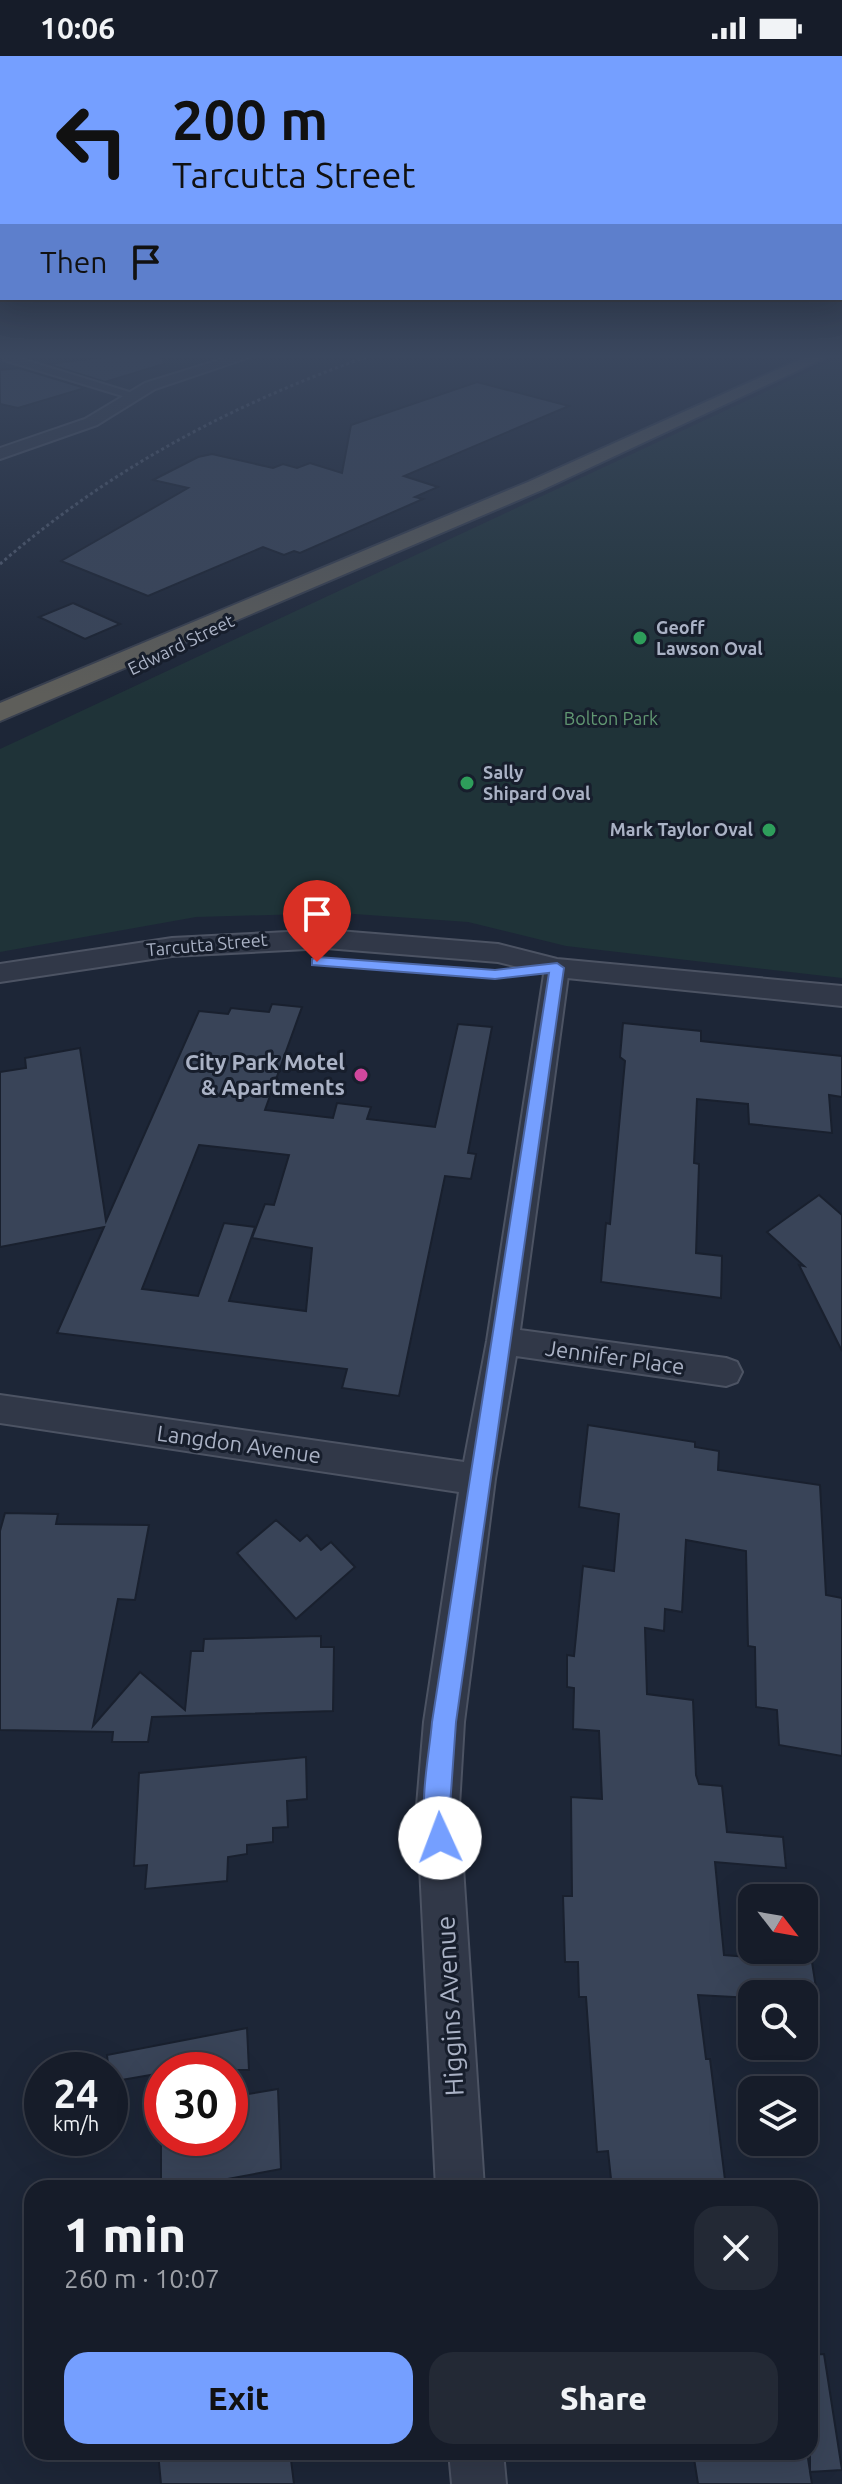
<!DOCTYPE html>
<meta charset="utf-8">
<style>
body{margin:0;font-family:Ubuntu,sans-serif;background:#232935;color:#f1f3f6;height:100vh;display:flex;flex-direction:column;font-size:30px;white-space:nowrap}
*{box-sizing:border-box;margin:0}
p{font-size:26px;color:#9ea1a8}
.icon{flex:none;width:44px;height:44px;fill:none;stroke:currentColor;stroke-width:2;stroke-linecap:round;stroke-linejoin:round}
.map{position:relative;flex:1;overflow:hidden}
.sheet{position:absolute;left:24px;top:2124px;width:794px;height:280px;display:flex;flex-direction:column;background:#161c29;border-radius:24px;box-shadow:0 8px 32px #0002,0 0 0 2px #353a46}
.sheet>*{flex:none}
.top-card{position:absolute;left:0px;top:0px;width:842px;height:244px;box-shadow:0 8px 32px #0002,0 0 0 2px #353a46;background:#759fff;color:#111;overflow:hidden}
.needle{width:52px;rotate:121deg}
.buttons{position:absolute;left:738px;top:1828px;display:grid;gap:16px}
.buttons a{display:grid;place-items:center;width:80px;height:80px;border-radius:16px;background:#161c29;box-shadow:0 8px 32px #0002,0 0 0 2px #353a46;font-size:40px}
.speed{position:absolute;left:24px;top:1996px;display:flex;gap:16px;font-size:40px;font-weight:700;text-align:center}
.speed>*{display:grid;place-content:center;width:104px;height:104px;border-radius:50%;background:#161c29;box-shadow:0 8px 32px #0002,0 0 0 2px #353a46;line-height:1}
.speed small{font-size:20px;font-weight:400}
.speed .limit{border:12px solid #d22;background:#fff;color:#111}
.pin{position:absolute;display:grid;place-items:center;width:68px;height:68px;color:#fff;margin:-82px -34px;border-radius:50% 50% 50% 0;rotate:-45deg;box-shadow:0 0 8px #0007}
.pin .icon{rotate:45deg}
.me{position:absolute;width:88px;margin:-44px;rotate:358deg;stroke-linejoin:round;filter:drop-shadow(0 0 6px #0008)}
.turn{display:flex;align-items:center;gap:28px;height:168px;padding:0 40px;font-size:36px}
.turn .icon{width:104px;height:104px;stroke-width:2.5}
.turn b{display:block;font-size:56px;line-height:68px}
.then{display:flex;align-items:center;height:76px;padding:0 40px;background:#0003;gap:16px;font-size:30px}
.round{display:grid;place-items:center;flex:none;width:84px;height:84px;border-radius:24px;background:#232935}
.head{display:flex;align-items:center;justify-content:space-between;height:136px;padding:0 40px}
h1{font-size:48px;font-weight:800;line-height:60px}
.primary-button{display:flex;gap:16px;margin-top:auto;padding:16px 40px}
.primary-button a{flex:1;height:92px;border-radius:24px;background:#759fff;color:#111;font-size:32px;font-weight:800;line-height:92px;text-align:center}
.primary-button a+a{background:#232935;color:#f1f3f6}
.status{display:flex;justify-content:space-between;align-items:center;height:56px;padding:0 40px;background:#161c29;direction:ltr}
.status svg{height:22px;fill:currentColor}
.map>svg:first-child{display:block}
.green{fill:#1f3338}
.building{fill:#394458;stroke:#19202e;stroke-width:2;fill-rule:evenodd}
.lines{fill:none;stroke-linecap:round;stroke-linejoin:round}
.minor-casing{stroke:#4c5363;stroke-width:4}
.tertiary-casing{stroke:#4c5363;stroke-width:4}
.trunk-casing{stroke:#39404f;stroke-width:4}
.minor{fill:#313848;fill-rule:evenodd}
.tertiary{fill:#313848;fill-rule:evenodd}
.trunk{fill:#5e5e5a;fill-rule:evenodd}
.rail{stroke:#525c6f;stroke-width:3;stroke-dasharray:3 3;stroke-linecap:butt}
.route{fill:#759fff;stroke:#4c67a6;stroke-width:2}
.leisure-dot{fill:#2e9e5b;stroke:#171e2c;stroke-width:3}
.hotel-dot{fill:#d1479c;stroke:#171e2c;stroke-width:3}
.labels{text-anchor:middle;stroke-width:6;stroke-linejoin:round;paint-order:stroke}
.far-poi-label{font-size:18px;font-weight:bold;fill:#aab2c5;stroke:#171e2c;text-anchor:start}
.far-street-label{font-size:18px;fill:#aab2c5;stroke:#171e2c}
.far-park-label{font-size:18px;fill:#619772;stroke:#171e2c}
.poi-label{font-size:22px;font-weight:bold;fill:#aab2c5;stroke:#171e2c;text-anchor:end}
.street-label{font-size:22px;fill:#aab2c5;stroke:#171e2c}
.near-street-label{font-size:26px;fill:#aab2c5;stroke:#171e2c}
</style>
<div class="status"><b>10:06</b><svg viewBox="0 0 49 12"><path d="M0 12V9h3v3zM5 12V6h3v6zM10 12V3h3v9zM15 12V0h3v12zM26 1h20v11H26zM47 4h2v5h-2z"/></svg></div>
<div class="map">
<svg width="842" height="2428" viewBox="0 0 842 2428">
<rect width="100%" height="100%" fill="#1d2637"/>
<!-- green -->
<polygon class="green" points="842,300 842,922 566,890 468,866 340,857 196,861 0,896 0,693"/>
<!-- building -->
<g class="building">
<polygon points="120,299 162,299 164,308 105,326 48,308"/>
<polygon points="19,312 85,332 18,352 0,348 0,314"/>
<polygon points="477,326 569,350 404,420 438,431 415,441 423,443 300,497 294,495 284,499 263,491 148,540 61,505 188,432 153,424 198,401 212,398 273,412 283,408 297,412 310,407 342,417 351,369"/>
<polygon points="73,547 120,568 85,583 39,561"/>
<path d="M272,948L302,951L265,1054L333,1062L337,1047L371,1051L367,1063L435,1071L458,968L492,971L468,1097L476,1098L471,1123L445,1120L399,1340L342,1332L347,1313L57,1277L104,1171L0,1191V1016L26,1012L25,1002L80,992L106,1165L199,955L228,958L231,952L269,956ZM199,1089L289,1099L274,1149L265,1148L252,1182L312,1192L306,1255L229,1245L255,1171L224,1167L198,1240L142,1233Z"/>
<polygon points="623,967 701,975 701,985 842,1000 842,1041 829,1039 832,1077 749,1068 748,1048 697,1043 694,1107 699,1108 696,1197 722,1200 721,1242 601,1226 606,1167 610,1168 625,1005 620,1001"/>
<polygon points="819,1139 842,1159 842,1295 799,1209 804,1210 767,1176"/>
<polygon points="588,1369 695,1386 695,1391 719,1395 718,1414 820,1429 826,1539 842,1542 842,1700 779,1689 777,1654 756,1651 755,1591 748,1590 746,1495 686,1484 682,1556 665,1553 664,1575 645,1572 647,1638 693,1644 696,1719 699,1728 722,1730 727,1776 783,1781 786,1812 715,1806 724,1899 812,1906 817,1938 752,1938 752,1942 698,1939 706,2003 710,2003 726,2132 612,2132 608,2095 597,2096 586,1941 579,1941 578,1906 565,1906 563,1840 572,1840 571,1741 602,1743 599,1675 573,1673 574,1632 567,1631 567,1599 574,1600 583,1510 614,1515 619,1458 579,1451"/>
<polygon points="5,1457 58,1458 56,1468 149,1469 135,1544 118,1543 93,1670 140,1616 185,1654 191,1595 203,1595 204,1583 321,1580 321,1591 334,1591 333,1655 152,1661 148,1686 112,1686 113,1676 0,1674 0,1475"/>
<polygon points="276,1464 300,1485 307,1479 321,1494 331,1486 355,1511 296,1563 237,1497"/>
<polygon points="306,1701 307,1743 287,1745 288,1771 273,1772 273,1786 247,1789 247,1798 228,1801 227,1825 145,1833 147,1809 134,1810 139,1717"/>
<polygon points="247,1972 249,2014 162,2014 162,2017 110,2026 107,1999"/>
<polygon points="278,2033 281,2113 179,2132 161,2132 161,2082 230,2082 230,2041"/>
<polygon points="824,2298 842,2414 810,2416 812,2428 698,2428 693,2396 807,2396 810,2415 810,2299"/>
<polygon points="158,2396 290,2396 294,2428 161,2428"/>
</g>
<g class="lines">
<!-- minor casing -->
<g class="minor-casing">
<g id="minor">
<polygon points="4,300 12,300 139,339 129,342 4,304"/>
<polygon points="557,905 569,912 520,1274 726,1302 737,1306 742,1316 737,1326 726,1330 516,1300 495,1423 464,1666 459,1750 484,2132 436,2132 417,1750 424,1666 459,1436 0,1367 0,1339 464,1406 487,1285 545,912"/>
<polygon points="449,2396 503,2396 506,2428 452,2428"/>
</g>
</g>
<!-- tertiary casing -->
<g class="tertiary-casing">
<g id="tertiary">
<polygon points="235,299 256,299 155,333 97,369 0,403 0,392 85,363 145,327"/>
<polygon points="326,874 498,888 557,903 842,930 842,950 557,921 498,906 326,892 172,900 0,926 0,908 172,882"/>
</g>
</g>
<!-- trunk casing -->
<g class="trunk-casing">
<polygon id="trunk" points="810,299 831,299 542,434 0,665 0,647 528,426"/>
</g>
<!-- minor -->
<use href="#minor" class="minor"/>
<!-- tertiary -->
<use href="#tertiary" class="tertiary"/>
<!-- trunk -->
<use href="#trunk" class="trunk"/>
<!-- rail -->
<path class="rail" d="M0,508C111,412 234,347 372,299"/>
</g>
<!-- sky -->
<linearGradient id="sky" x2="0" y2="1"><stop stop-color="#10151e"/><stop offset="0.47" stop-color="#3a475e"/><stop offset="1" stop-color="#3a475e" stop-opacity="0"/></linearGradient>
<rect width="842" height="639" fill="url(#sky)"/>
<!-- route -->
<path class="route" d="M317,901L495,914L557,907L564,912L456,1666L450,1750L452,1782L449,1791L440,1794L431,1791C416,1755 429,1704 432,1666L549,917L495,923L312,909V903Z"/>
<!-- markers -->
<g class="leisure-dot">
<circle cx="640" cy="582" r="8"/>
<circle cx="467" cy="727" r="8"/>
<circle cx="769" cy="774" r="8"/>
</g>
<circle class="hotel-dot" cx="361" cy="1019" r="8"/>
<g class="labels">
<!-- far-poi labels -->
<g class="far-poi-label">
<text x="656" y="578">Geoff<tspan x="656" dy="21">Lawson Oval</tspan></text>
<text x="483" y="723">Sally<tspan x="483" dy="21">Shipard Oval</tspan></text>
<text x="753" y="780" text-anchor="end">Mark Taylor Oval</text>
</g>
<!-- far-street labels -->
<g class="far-street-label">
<text transform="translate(181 589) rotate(-26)" y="6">Edward Street</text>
<text transform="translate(207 889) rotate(-5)" y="6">Tarcutta Street</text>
</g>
<!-- far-park labels -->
<g class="far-park-label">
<text x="611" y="669">Bolton Park</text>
</g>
<!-- poi labels -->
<g class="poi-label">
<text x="345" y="1014">City Park Motel<tspan x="345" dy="25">&amp; Apartments</tspan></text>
</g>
<!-- street labels -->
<g class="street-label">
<text transform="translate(615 1301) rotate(8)" y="8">Jennifer Place</text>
<text transform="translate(239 1388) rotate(8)" y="8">Langdon Avenue</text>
</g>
<!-- near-street labels -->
<g class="near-street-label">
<text transform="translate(450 1950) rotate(-93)" y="9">Higgins Avenue</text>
</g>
</g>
</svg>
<div class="buttons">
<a><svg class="needle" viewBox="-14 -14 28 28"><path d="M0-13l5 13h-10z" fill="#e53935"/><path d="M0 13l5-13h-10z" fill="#9ea1a8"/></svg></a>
<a><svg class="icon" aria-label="search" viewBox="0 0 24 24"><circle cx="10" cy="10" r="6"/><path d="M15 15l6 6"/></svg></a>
<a><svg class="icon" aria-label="layers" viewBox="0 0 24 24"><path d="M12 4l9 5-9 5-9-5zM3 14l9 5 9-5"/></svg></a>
</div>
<div class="speed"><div>24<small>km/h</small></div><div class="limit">30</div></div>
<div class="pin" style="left:317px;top:906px;background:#d93025"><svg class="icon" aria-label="arrive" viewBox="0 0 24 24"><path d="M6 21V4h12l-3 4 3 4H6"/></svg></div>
<svg class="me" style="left:440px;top:1782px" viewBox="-20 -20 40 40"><circle r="19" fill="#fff"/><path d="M0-13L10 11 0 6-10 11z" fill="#759fff"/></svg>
<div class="top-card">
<div class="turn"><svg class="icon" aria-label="left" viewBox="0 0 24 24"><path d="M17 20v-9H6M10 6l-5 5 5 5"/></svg><div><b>200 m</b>Tarcutta Street</div></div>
<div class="then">Then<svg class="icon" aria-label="arrive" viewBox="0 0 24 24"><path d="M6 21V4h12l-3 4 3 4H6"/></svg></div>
</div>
<section class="sheet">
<div class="head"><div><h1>1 min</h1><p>260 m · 10:07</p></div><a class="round"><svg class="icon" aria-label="close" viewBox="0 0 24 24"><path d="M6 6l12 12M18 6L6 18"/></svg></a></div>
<div class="primary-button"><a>Exit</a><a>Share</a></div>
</section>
</div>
